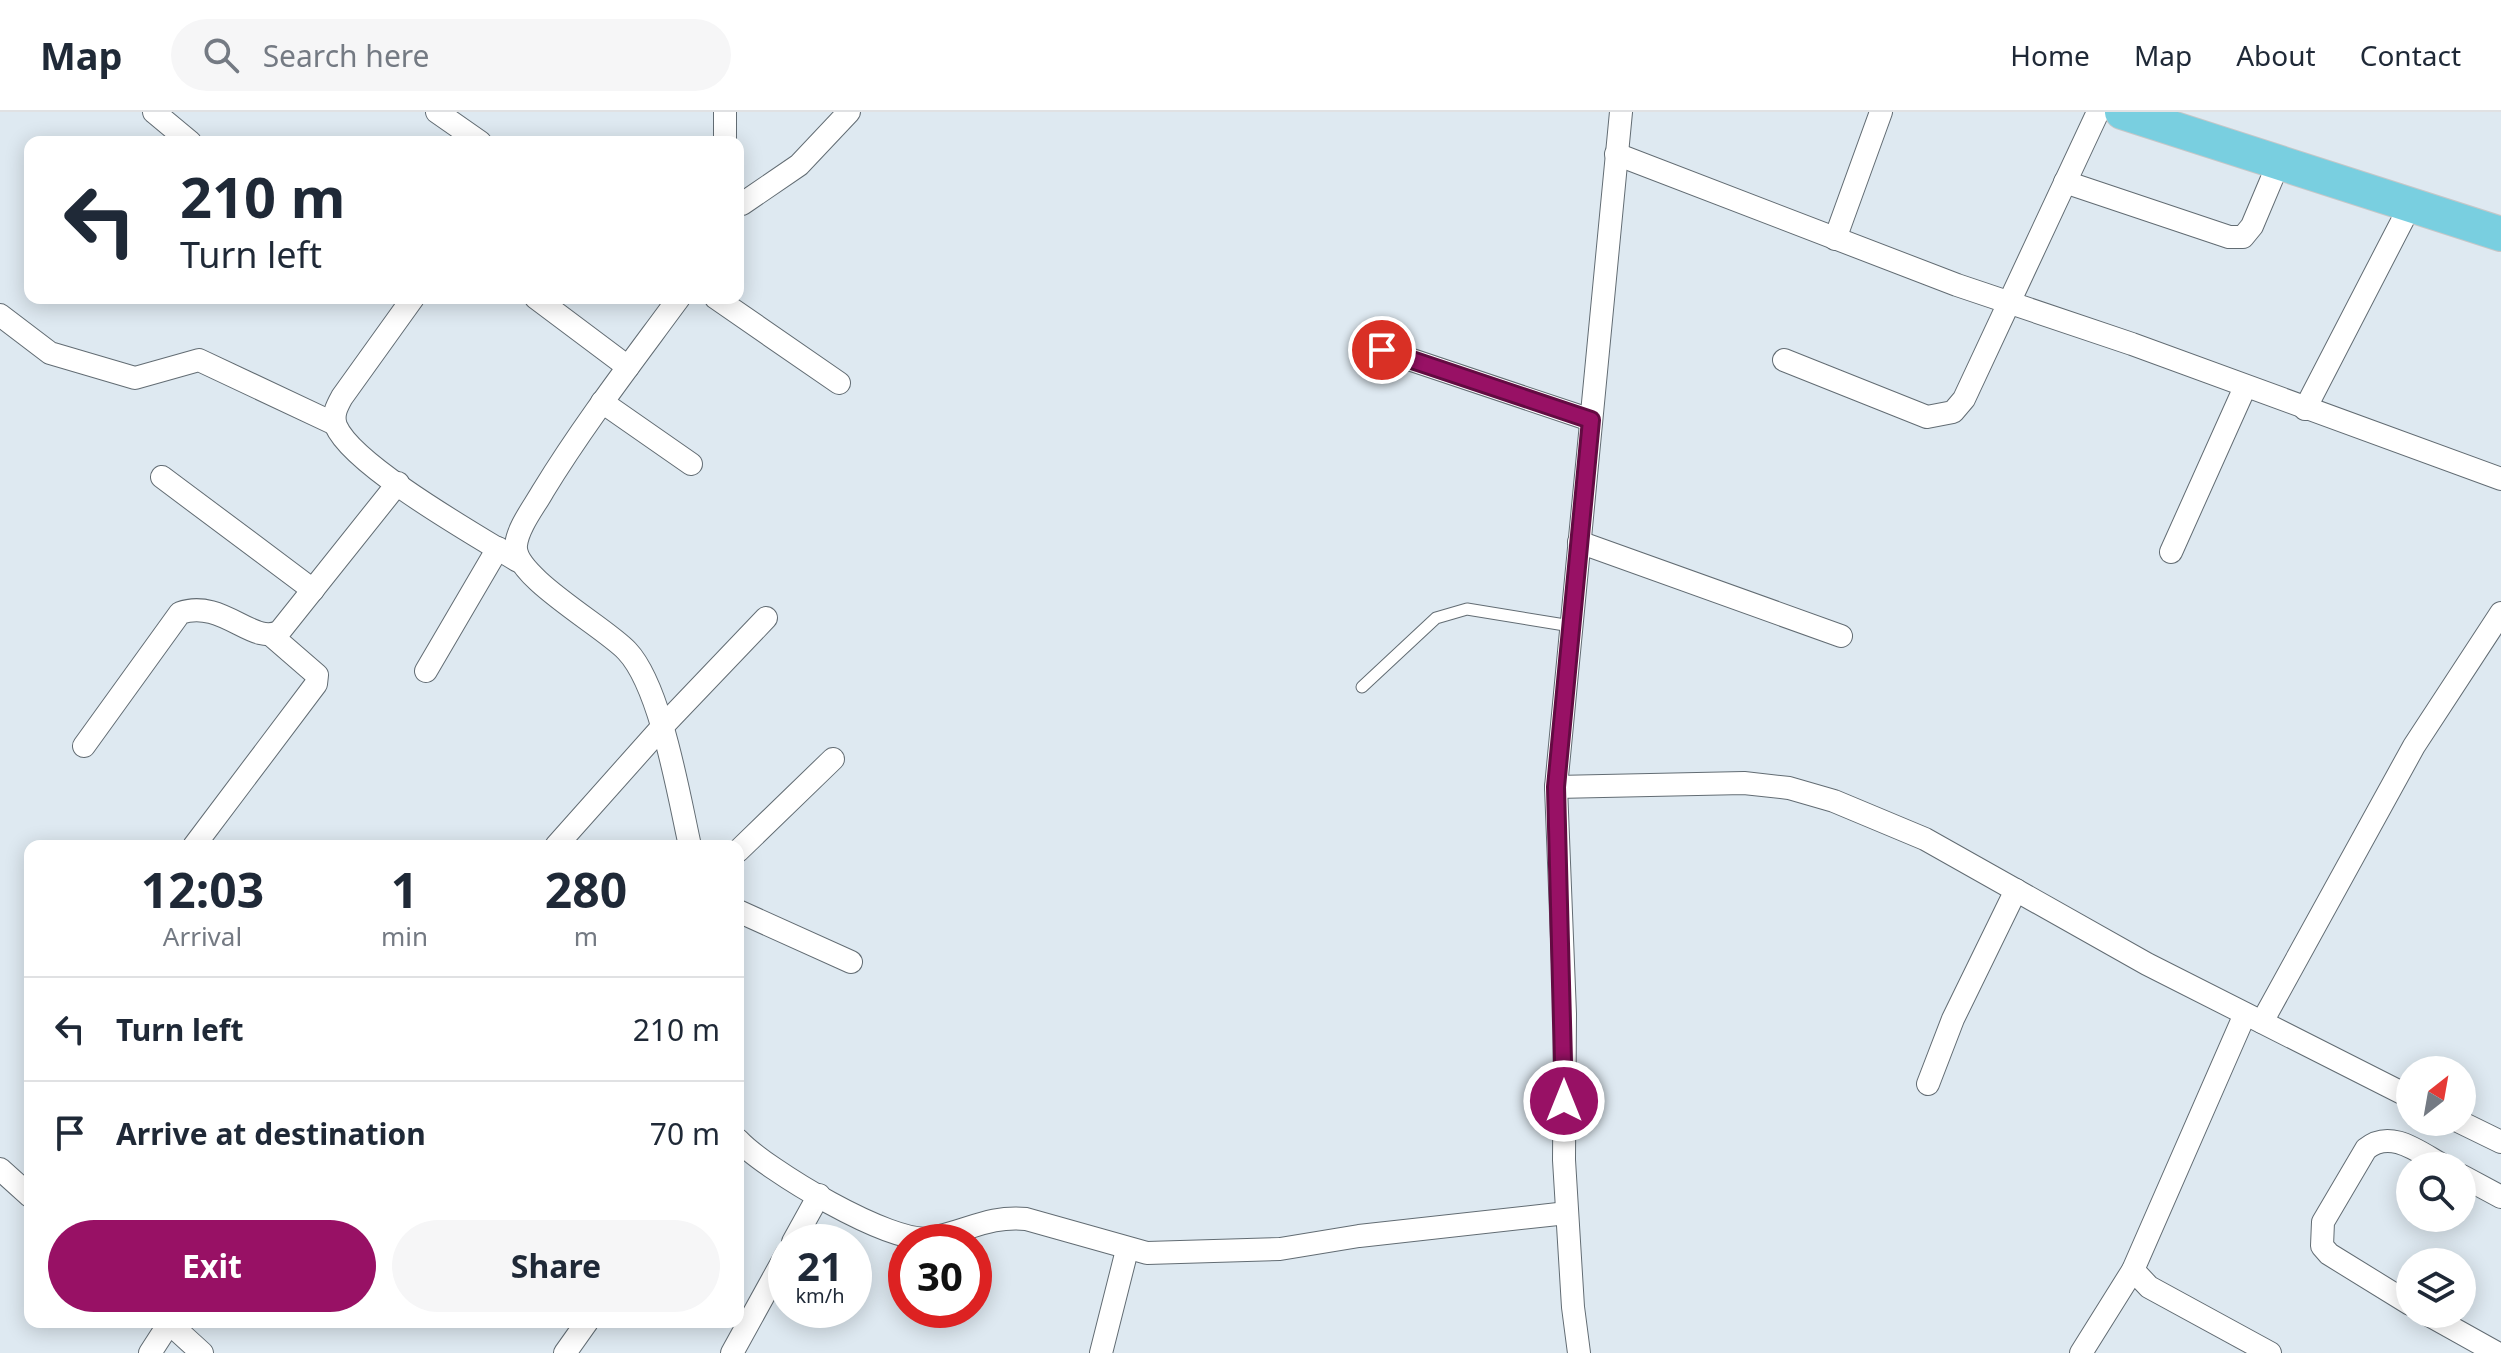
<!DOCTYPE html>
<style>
body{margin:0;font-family:"Noto Sans",sans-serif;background:#f6f6f7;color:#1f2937;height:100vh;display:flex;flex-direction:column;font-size:30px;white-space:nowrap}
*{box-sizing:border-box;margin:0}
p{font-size:26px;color:#747a83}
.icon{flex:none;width:44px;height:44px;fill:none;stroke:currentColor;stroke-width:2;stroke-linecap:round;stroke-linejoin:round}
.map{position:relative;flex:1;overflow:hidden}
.panel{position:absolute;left:24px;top:728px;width:720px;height:488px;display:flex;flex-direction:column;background:#fff;border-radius:16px;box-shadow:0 4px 20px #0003}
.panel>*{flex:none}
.hud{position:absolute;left:24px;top:24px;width:720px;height:168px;border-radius:16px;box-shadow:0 4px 20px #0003;background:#fff;color:#1f2937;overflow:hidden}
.needle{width:52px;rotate:31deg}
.buttons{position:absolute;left:2396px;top:944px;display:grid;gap:16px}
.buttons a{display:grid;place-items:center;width:80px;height:80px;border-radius:50%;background:#fff;box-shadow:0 4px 20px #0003;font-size:40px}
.speed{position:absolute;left:768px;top:1112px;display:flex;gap:16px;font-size:40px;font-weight:700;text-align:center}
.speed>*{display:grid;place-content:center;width:104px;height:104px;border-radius:50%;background:#fff;box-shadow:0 4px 20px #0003;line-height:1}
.speed small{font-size:20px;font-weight:400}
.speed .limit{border:12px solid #d22;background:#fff;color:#111}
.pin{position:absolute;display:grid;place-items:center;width:68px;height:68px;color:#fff;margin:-34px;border:4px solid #fff;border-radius:50%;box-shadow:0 2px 8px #0007}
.me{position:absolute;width:88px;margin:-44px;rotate:0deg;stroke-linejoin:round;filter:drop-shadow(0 0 6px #0008)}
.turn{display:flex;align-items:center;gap:28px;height:168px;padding:0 24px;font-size:36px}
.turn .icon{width:104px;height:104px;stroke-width:2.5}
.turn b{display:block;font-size:56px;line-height:68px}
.eta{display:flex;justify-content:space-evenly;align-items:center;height:136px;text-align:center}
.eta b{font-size:48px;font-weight:700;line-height:56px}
.action{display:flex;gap:16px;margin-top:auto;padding:16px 24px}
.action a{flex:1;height:92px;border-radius:48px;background:#981165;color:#fff;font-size:32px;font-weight:700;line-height:92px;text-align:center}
.action a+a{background:#f6f6f7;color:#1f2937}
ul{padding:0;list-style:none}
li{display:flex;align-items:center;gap:24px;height:104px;padding:0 24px;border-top:2px solid #e0e1e3}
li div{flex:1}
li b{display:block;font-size:30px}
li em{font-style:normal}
header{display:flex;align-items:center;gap:48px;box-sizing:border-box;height:112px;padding:0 40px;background:#fff;border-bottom:2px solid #e0e1e3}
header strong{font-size:38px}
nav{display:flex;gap:44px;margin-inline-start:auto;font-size:28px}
.search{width:560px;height:72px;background:#f6f6f7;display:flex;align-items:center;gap:20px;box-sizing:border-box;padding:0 28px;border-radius:44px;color:#747a83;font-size:30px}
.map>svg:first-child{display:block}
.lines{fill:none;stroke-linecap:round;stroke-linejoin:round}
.service-casing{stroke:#626c73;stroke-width:13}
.minor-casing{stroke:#626c73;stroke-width:24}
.primary-casing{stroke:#c6c7c8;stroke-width:36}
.service{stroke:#fff;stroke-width:11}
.minor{stroke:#fff;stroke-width:22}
.primary{stroke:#79cfe0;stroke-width:34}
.route-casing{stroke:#630b42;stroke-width:20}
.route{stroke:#981165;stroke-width:14}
</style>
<header>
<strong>Map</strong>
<div class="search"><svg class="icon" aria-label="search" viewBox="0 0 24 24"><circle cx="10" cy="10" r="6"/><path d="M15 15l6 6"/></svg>Search here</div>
<nav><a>Home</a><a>Map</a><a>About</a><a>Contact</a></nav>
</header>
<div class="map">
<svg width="2501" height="1241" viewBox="0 0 2501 1241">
<rect width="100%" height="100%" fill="#dee9f1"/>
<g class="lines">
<!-- service casing -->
<g class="service-casing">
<polyline id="service" points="1362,575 1436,506 1467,497 1571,514"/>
</g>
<!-- minor casing -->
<g class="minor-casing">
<g id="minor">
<polyline points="154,0 190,30"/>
<polyline points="437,0 480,30"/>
<polyline points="725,30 725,0"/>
<polyline points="1616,42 1957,173 2132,232 2501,367"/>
<polyline points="2065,70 2229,125 2243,125 2252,114 2279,50"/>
<polyline points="742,92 799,53 849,0"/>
<polyline points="1835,127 1881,0"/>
<path d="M413,186L342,285C337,294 332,303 336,314C353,354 479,425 518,449"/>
<polyline points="536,186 628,255"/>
<path d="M679,186C632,250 584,312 543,379C534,395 518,415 516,433C512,464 605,515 627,539C661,575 679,685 690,734"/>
<polyline points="716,186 839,271"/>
<polyline points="0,203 50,241 135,266 199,248 335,312"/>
<polyline points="1382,238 1591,308"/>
<polyline points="1784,248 1927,305 1953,300 1964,287 2098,0"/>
<polyline points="602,290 691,352"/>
<polyline points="2305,297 2411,92"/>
<polyline points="162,365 313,478"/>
<polyline points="1579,430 1841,524"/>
<polyline points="2171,440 2245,275"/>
<polyline points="426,559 498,436"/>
<path d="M84,634L180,501C222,486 254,535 280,519L398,371"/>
<polyline points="1556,675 1744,671 1789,676 1834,689 1925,727 2147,852 2410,985"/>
<polyline points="194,734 316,572 317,563 272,524"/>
<polyline points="556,734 662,615 766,506"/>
<polyline points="738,739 833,647"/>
<polyline points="738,799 851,850"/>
<polyline points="2245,902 2133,1158 2149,1175 2270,1241"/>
<polyline points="2262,910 2414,634 2501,501"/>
<polyline points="1928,972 1953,907 2016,778"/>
<polyline points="2460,1010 2501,1030"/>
<path d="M738,1028C765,1057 892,1134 931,1126C965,1120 990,1103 1026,1107L1147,1141L1280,1137L1359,1124L1567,1101"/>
<polyline points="0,1057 30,1084"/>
<polyline points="2462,1064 2501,1085"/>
<polyline points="793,1130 819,1083"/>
<path d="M2410,1192L2329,1142L2322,1134L2323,1110L2366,1037C2391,1016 2420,1041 2444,1054"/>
<polyline points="2427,1202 2497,1241"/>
<polyline points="168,1210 202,1241"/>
<polyline points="150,1241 170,1210"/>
<polyline points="565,1241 587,1210"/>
<polyline points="732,1241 786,1143"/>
<polyline points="1101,1241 1127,1138"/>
<polyline points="1579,1241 1573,1195 1564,1048 1565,902 1556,675 1621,0"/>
<polyline points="2081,1241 2133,1158"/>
</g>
</g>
<!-- primary casing -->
<g class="primary-casing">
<polyline id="primary" points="2122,0 2501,122"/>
</g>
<!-- service -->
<use href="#service" class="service"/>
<!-- minor -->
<use href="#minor" class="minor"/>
<!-- primary -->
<use href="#primary" class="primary"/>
</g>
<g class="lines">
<!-- route casing -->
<g class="route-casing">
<polyline id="route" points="1382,238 1591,308 1556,675 1564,989"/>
</g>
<!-- route -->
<use href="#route" class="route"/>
</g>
</svg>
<div class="buttons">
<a><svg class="needle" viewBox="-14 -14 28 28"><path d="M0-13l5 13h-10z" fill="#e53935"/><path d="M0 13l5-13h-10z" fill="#747a83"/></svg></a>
<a><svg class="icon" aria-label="search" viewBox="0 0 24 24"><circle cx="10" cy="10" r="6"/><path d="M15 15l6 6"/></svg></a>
<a><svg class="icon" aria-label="layers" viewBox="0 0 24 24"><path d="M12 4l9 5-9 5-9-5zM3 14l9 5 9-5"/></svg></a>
</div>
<div class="speed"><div>21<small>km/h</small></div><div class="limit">30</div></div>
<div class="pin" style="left:1382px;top:238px;background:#d93025"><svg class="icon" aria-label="arrive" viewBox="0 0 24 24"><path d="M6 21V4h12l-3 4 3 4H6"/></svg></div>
<svg class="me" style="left:1564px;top:989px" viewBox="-20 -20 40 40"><circle r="17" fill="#981165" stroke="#fff" stroke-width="3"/><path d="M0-11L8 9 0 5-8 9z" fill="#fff"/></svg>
<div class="hud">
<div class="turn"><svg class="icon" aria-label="left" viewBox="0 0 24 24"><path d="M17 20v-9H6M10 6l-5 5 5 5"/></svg><div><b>210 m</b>Turn left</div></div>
</div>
<section class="panel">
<div class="eta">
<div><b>12:03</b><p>Arrival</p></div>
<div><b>1</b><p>min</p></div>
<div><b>280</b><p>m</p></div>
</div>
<ul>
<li><svg class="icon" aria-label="left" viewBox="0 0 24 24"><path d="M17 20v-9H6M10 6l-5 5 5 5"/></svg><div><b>Turn left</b></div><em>210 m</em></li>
<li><svg class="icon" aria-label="arrive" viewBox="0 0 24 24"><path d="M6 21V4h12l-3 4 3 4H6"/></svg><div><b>Arrive at destination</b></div><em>70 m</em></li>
</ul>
<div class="action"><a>Exit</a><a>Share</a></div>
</section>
</div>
